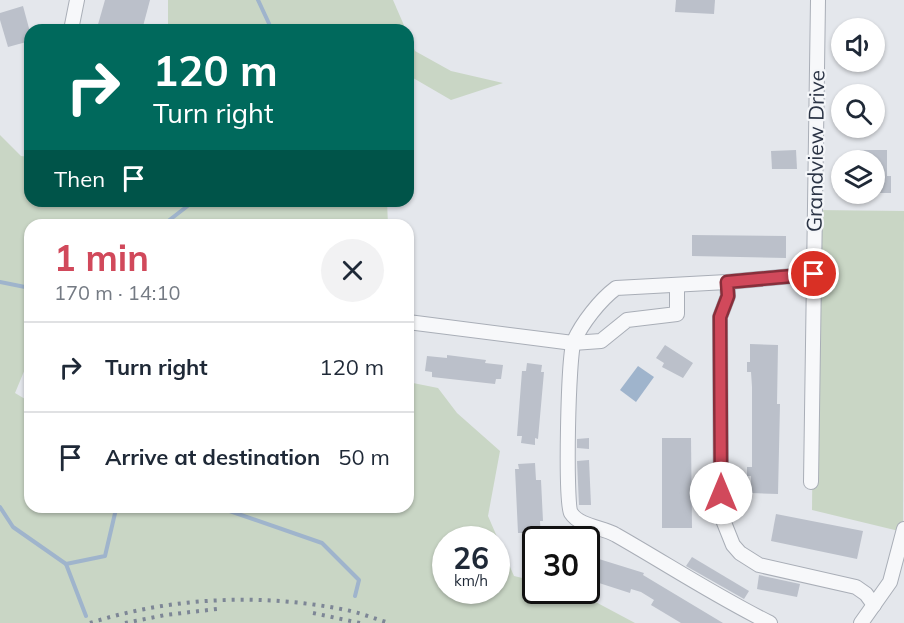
<!DOCTYPE html>
<meta charset="utf-8">
<style>
body{margin:0;font-family:Mulish,sans-serif;background:#f2f2f3;color:#1f2937;height:100vh;display:flex;flex-direction:column;font-size:22px;white-space:nowrap}
*{box-sizing:border-box;margin:0}
p{font-size:20px;color:#747a83}
.icon{flex:none;width:33px;height:33px;fill:none;stroke:currentColor;stroke-width:2;stroke-linecap:round;stroke-linejoin:round}
.map{position:relative;flex:1;overflow:hidden}
.side{position:absolute;left:24px;top:219px;width:390px;height:294px;display:flex;flex-direction:column;background:#fff;border-radius:18px;box-shadow:0 2px 4px #0004}
.side>*{flex:none}
.top-card{position:absolute;left:24px;top:24px;width:390px;height:183px;border-radius:18px;box-shadow:0 2px 4px #0004;background:#00695c;color:#fff;overflow:hidden}
.buttons{position:absolute;left:831px;top:18px;display:grid;gap:12px}
.buttons a{display:grid;place-items:center;width:54px;height:54px;border-radius:50%;background:#fff;box-shadow:0 2px 4px #0004;font-size:30px}
.speed{position:absolute;left:432px;top:526px;display:flex;gap:12px;font-size:30px;font-weight:700;text-align:center}
.speed>*{display:grid;place-content:center;width:78px;height:78px;border-radius:50%;background:#fff;box-shadow:0 2px 4px #0004;line-height:1}
.speed small{font-size:15px;font-weight:400}
.speed .limit{border:3px solid #111;border-radius:9px;background:#fff;color:#111}
.pin{position:absolute;display:grid;place-items:center;width:51px;height:51px;color:#fff;margin:-26px;border:3px solid #fff;border-radius:50%;box-shadow:0 2px 6px #0007}
.me{position:absolute;width:66px;margin:-33px;rotate:0deg;stroke-linejoin:round;filter:drop-shadow(0 0 4px #0008)}
.turn{display:flex;align-items:center;gap:21px;height:126px;padding:0 30px;font-size:27px}
.turn .icon{width:78px;height:78px;stroke-width:2.5}
.turn b{display:block;font-size:42px;line-height:51px}
.then{display:flex;align-items:center;height:57px;padding:0 30px;background:#0003;gap:12px;font-size:22px}
.round{display:grid;place-items:center;flex:none;width:63px;height:63px;border-radius:32px;background:#f2f2f3}
.summary{display:flex;align-items:center;justify-content:space-between;height:102px;padding:0 30px}
h1{font-size:36px;font-weight:700;line-height:45px;color:#d1495b}
ul{padding:0;list-style:none}
li{display:flex;align-items:center;gap:18px;height:90px;padding:0 30px;border-top:2px solid #e0e1e3}
li div{flex:1}
li b{display:block;font-size:22px}
li em{font-style:normal}
.map>svg:first-child{display:block}
.green{fill:#c9d6c5;fill-rule:evenodd}
.water{fill:#9fb4cc}
.lines{fill:none;stroke-linecap:round;stroke-linejoin:round}
.stream{stroke:#9fb4cc;stroke-width:4}
.building{fill:#bbc0ca}
.street-casing{stroke:#a9aeb7;stroke-width:16}
.street{stroke:#f7f8fa;stroke-width:14}
.rail{stroke:#7d8696;stroke-width:4;stroke-dasharray:3 6;stroke-linecap:butt}
.route-casing{stroke:#882f3b;stroke-width:15}
.route{stroke:#d1495b;stroke-width:10}
.labels{text-anchor:middle;stroke-width:4.5;stroke-linejoin:round;paint-order:stroke}
.street-label{font-size:21px;fill:#2b3445;stroke:#f4f6f9}
</style>
<div class="map">
<svg width="904" height="623" viewBox="0 0 904 623">
<rect width="100%" height="100%" fill="#e4e7ec"/>
<!-- green -->
<g class="green">
<polygon points="168,0 393,0 406,30 168,30"/>
<polygon points="408,34 415,51 451,71 503,83 451,100 408,75"/>
<path d="M0,135L21,156L30,157V201H387L388,225H30V357L15,393L30,402V507H408V382L438,388L457,413L500,451L488,516L514,576L535,581L536,591H575L635,623H0ZM446,540H496V591H446Z"/>
<polygon points="815,210 904,211 903,532 812,510"/>
</g>
<!-- water -->
<polygon class="water" points="638,366 654,377 636,402 620,390"/>
<g class="lines">
<!-- stream -->
<g class="stream">
<polyline points="258,0 272,30"/>
<polyline points="163,225 194,201"/>
<polyline points="0,282 30,288"/>
<polyline points="0,507 13,527 66,564 86,616"/>
<polyline points="218,507 322,543 359,580 355,596"/>
<polyline points="66,564 105,556 116,509 177,507"/>
</g>
</g>
<!-- building -->
<g class="building">
<polygon points="105,0 150,0 142,30 97,28"/>
<polygon points="676,0 715,0 714,14 675,12"/>
<polygon points="23,6 30,32 30,41 8,47 0,20 0,13"/>
<polygon points="796,150 797,169 772,169 771,151"/>
<polygon points="860,150 887,150 887,176 891,176 891,193 876,193 874,160 860,160"/>
<polygon points="692,235 786,236 786,258 692,256"/>
<polygon points="750,344 778,345 777,404 780,404 778,494 751,493 751,476 747,476 747,467 752,467 752,387 751,372 747,372 747,362 750,362"/>
<polygon points="665,345 693,363 683,378 662,367 664,363 656,358"/>
<polygon points="447,355 486,360 485,363 503,365 501,379 496,379 495,384 432,377 432,372 425,371 427,356 447,358"/>
<polygon points="527,363 542,365 541,372 544,372 538,439 535,438 535,445 521,443 522,436 517,436 522,371 526,371"/>
<polygon points="589,438 589,449 577,448 577,439"/>
<polygon points="662,438 691,438 692,528 662,528"/>
<polygon points="589,460 591,505 579,505 577,461"/>
<polygon points="535,463 536,480 541,480 543,521 540,521 541,539 525,540 525,533 518,533 515,469 519,469 518,464"/>
<polygon points="776,514 863,531 857,559 771,541"/>
<polygon points="586,555 644,573 643,575 723,623 681,623 651,605 654,600 641,592 631,589 630,593 599,583 600,577 586,573"/>
<polygon points="692,557 749,591 744,599 686,566"/>
<polygon points="759,575 800,584 797,597 757,589"/>
</g>
<g class="lines">
<!-- street casing -->
<g class="street-casing">
<g id="street">
<polyline points="71,30 77,0"/>
<polyline points="727,282 728,296 720,317 721,515 733,545 740,553 759,565 856,587 866,594 874,605"/>
<polyline points="408,322 573,343 601,341 627,320 677,314 677,285"/>
<polyline points="811,482 818,0"/>
<path d="M770,623C717,597 667,564 616,535C603,527 580,527 571,513C565,503 568,355 574,341C582,323 600,300 616,288L727,282L814,274"/>
<polyline points="861,623 890,582 904,529"/>
</g>
</g>
<!-- street -->
<use href="#street" class="street"/>
<!-- rail -->
<g class="rail">
<polyline points="313,613 360,623"/>
<path d="M90,623C171,597 262,593 346,610C361,613 375,619 390,623"/>
<polyline points="125,623 165,615 217,609"/>
</g>
</g>
<g class="lines">
<!-- route casing -->
<g class="route-casing">
<polyline id="route" points="721,493 720,317 728,296 727,282 814,274"/>
</g>
<!-- route -->
<use href="#route" class="route"/>
</g>
<g class="labels">
<!-- street labels -->
<g class="street-label">
<text transform="translate(816 151) rotate(-89)" y="7">Grandview Drive</text>
</g>
</g>
</svg>
<div class="buttons">
<a><svg class="icon" aria-label="sound" viewBox="0 0 24 24"><path d="M4 9h4l5-4v14l-5-4H4zM17 9q2 3 0 6"/></svg></a>
<a><svg class="icon" aria-label="search" viewBox="0 0 24 24"><circle cx="10" cy="10" r="6"/><path d="M15 15l6 6"/></svg></a>
<a><svg class="icon" aria-label="layers" viewBox="0 0 24 24"><path d="M12 4l9 5-9 5-9-5zM3 14l9 5 9-5"/></svg></a>
</div>
<div class="speed"><div>26<small>km/h</small></div><div class="limit">30</div></div>
<div class="pin" style="left:814px;top:274px;background:#d93025"><svg class="icon" aria-label="arrive" viewBox="0 0 24 24"><path d="M6 21V4h12l-3 4 3 4H6"/></svg></div>
<svg class="me" style="left:721px;top:493px" viewBox="-20 -20 40 40"><circle r="19" fill="#fff"/><path d="M0-13L10 11 0 6-10 11z" fill="#d1495b"/></svg>
<div class="top-card">
<div class="turn"><svg class="icon" aria-label="right" viewBox="0 0 24 24"><path d="M7 20v-9h11M14 6l5 5-5 5"/></svg><div><b>120 m</b>Turn right</div></div>
<div class="then">Then<svg class="icon" aria-label="arrive" viewBox="0 0 24 24"><path d="M6 21V4h12l-3 4 3 4H6"/></svg></div>
</div>
<section class="side">
<div class="summary"><div><h1>1 min</h1><p>170 m · 14:10</p></div><a class="round"><svg class="icon" aria-label="close" viewBox="0 0 24 24"><path d="M6 6l12 12M18 6L6 18"/></svg></a></div>
<ul>
<li><svg class="icon" aria-label="right" viewBox="0 0 24 24"><path d="M7 20v-9h11M14 6l5 5-5 5"/></svg><div><b>Turn right</b></div><em>120 m</em></li>
<li><svg class="icon" aria-label="arrive" viewBox="0 0 24 24"><path d="M6 21V4h12l-3 4 3 4H6"/></svg><div><b>Arrive at destination</b></div><em>50 m</em></li>
</ul>
</section>
</div>
